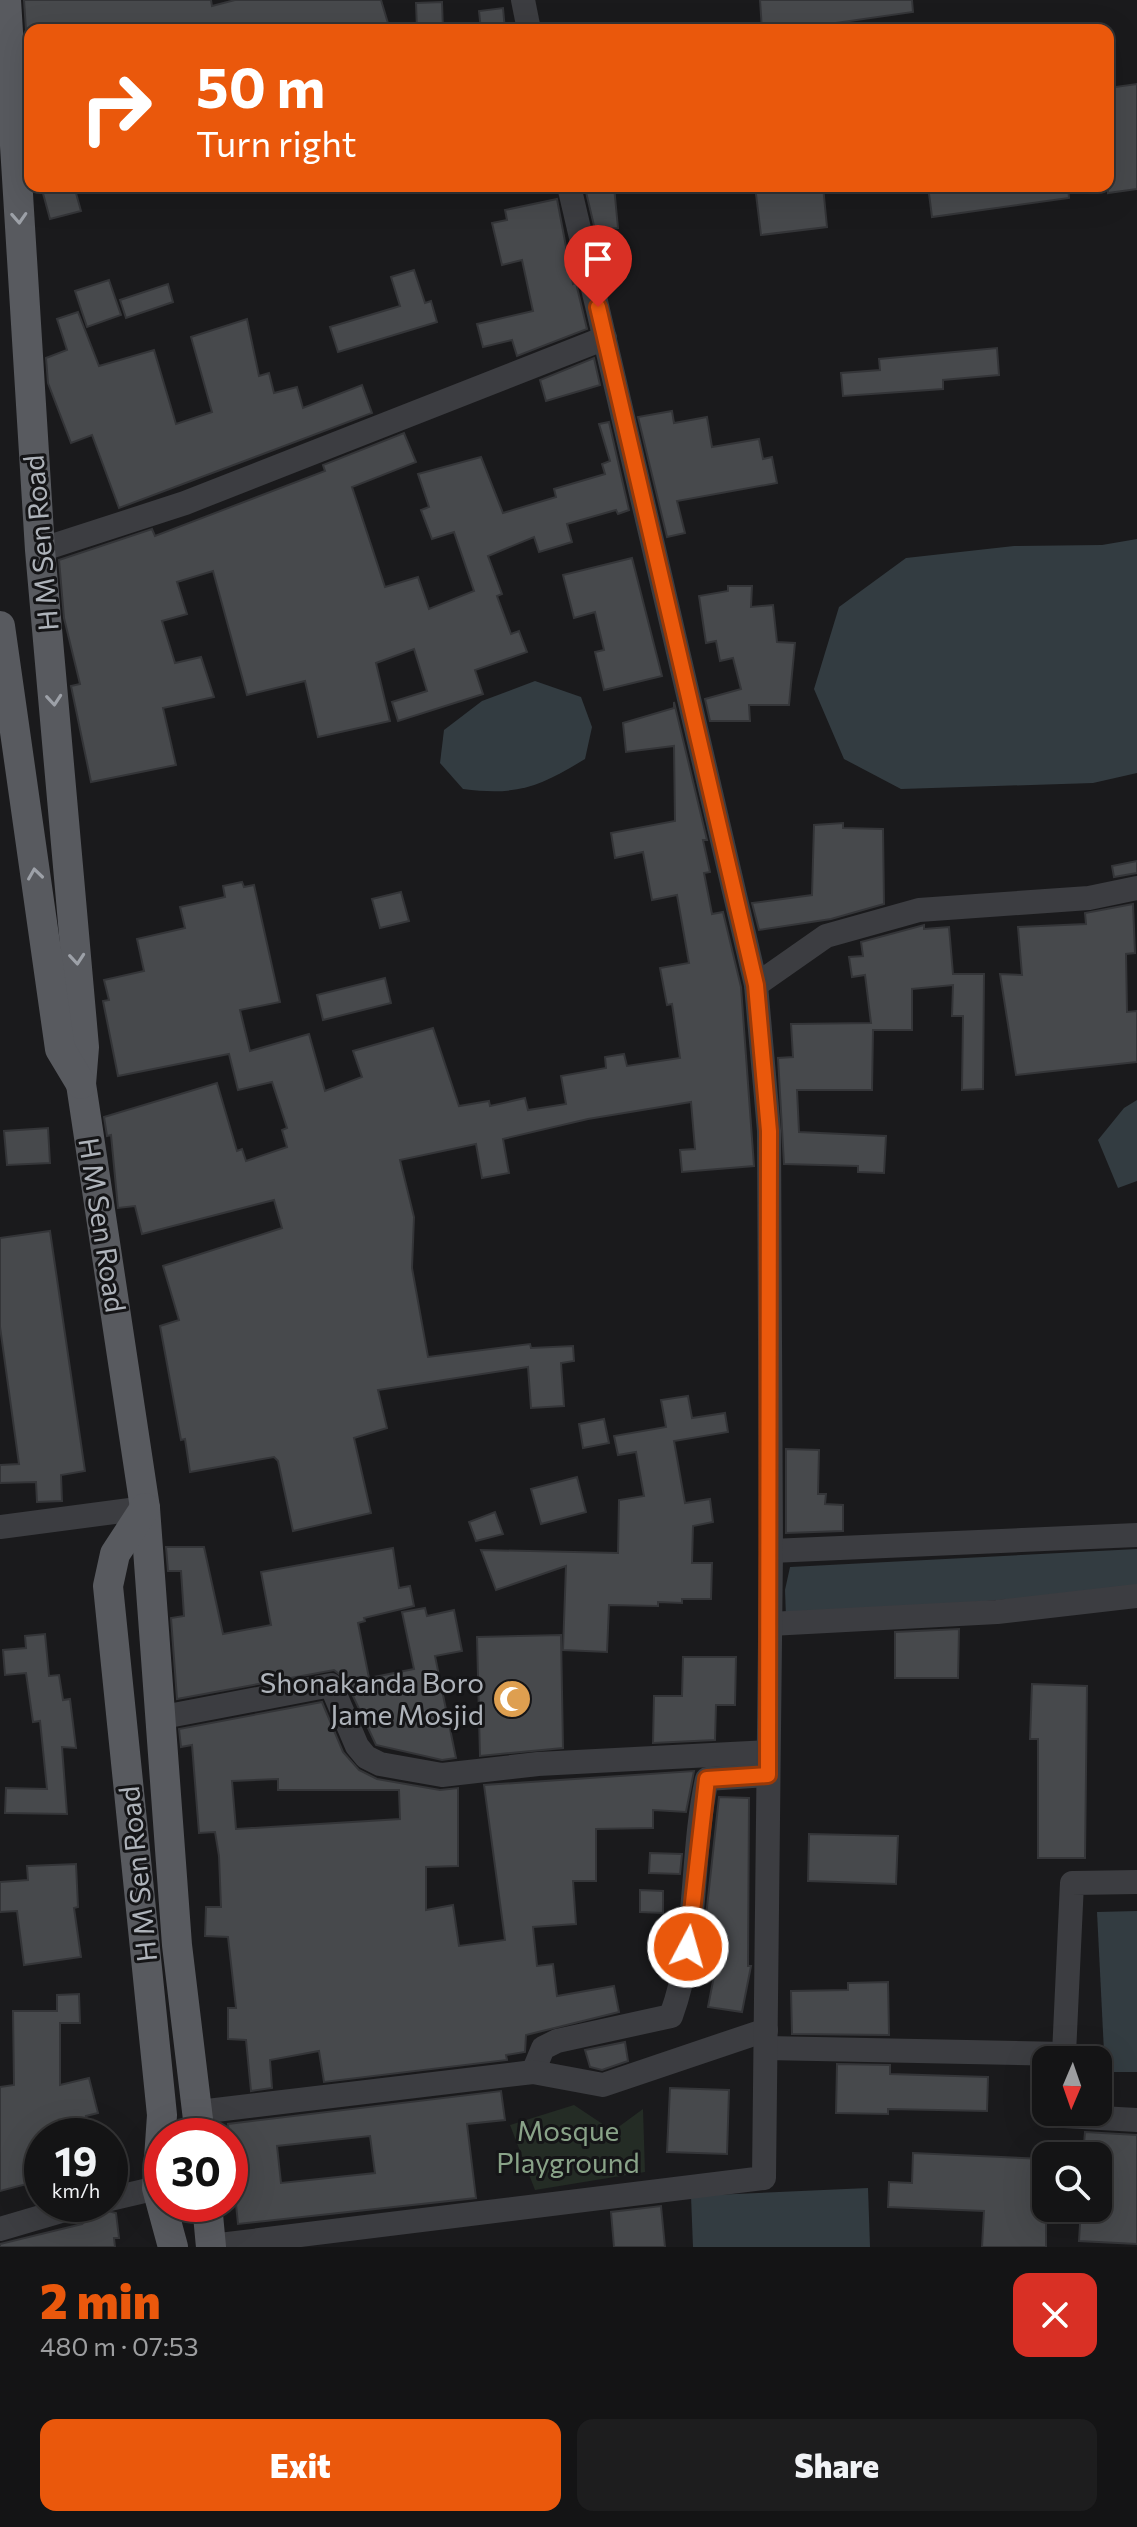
<!DOCTYPE html>
<meta charset="utf-8">
<style>
body{margin:0;font-family:Commissioner,sans-serif;background:#1d1d1e;color:#f1f3f6;height:100vh;display:flex;flex-direction:column;font-size:30px;white-space:nowrap}
*{box-sizing:border-box;margin:0}
p{font-size:26px;color:#9d9ea0}
.icon{flex:none;width:44px;height:44px;fill:none;stroke:currentColor;stroke-width:2;stroke-linecap:round;stroke-linejoin:round}
.map{position:relative;height:2247px;overflow:hidden}
.details{display:flex;flex-direction:column;background:#141415;flex:1}
.details>*{flex:none}
.banner{position:absolute;left:24px;top:24px;width:1090px;height:168px;border-radius:16px;box-shadow:0 8px 32px #0002,0 0 0 2px #333334;background:#ea580c;color:#fff;overflow:hidden}
.needle{width:52px;rotate:182deg}
.controls{position:absolute;left:1032px;top:2046px;display:grid;gap:16px}
.controls a{display:grid;place-items:center;width:80px;height:80px;border-radius:16px;background:#141415;box-shadow:0 8px 32px #0002,0 0 0 2px #333334;font-size:40px}
.speed{position:absolute;left:24px;top:2118px;display:flex;gap:16px;font-size:40px;font-weight:700;text-align:center}
.speed>*{display:grid;place-content:center;width:104px;height:104px;border-radius:50%;background:#141415;box-shadow:0 8px 32px #0002,0 0 0 2px #333334;line-height:1}
.speed small{font-size:20px;font-weight:400}
.speed .limit{border:12px solid #d22;background:#fff;color:#111}
.pin{position:absolute;display:grid;place-items:center;width:68px;height:68px;color:#fff;margin:-82px -34px;border-radius:50% 50% 50% 0;rotate:-45deg;box-shadow:0 0 8px #0007}
.pin .icon{rotate:45deg}
.me{position:absolute;width:88px;margin:-44px;rotate:6deg;stroke-linejoin:round;filter:drop-shadow(0 0 6px #0008)}
.turn{display:flex;align-items:center;gap:28px;height:168px;padding:0 40px;font-size:36px}
.turn .icon{width:104px;height:104px;stroke-width:2.5}
.turn b{display:block;font-size:56px;line-height:68px}
.round{display:grid;place-items:center;flex:none;width:84px;height:84px;border-radius:16px;background:#1d1d1e}
.overview{display:flex;align-items:center;justify-content:space-between;height:136px;padding:0 40px}
h1{font-size:48px;font-weight:800;line-height:60px;color:#ea580c}
.button{display:flex;gap:16px;margin-top:auto;padding:16px 40px}
.button a{flex:1;height:92px;border-radius:16px;background:#ea580c;color:#fff;font-size:32px;font-weight:800;line-height:92px;text-align:center}
.button a+a{background:#1d1d1e;color:#f1f3f6}
.map>svg:first-child{display:block}
.green{fill:#242c25}
.water{fill:#333c41}
.building{fill:#47494c;stroke:#343538;stroke-width:2;fill-rule:evenodd}
.lines{fill:none;stroke-linecap:round;stroke-linejoin:round}
.minor{stroke:#3c3d41;stroke-width:24}
.major{stroke:#585a5f;stroke-width:30}
.oneway{stroke:#9da1a8}
.route-casing{stroke:#983908;stroke-width:20}
.route{stroke:#ea580c;stroke-width:14}
.labels{text-anchor:middle;stroke-width:6;stroke-linejoin:round;paint-order:stroke}
.street-label{font-size:28px;fill:#aeb3ba;stroke:#151517}
.poi-label{font-size:28px;fill:#aeb3ba;stroke:#151517;text-anchor:end}
.park-label{font-size:28px;fill:#89a388;stroke:#151517}
</style>
<div class="map">
<svg width="1137" height="2247" viewBox="0 0 1137 2247">
<rect width="100%" height="100%" fill="#1a1a1c"/>
<!-- green -->
<polygon class="green" points="574,2105 613,2131 643,2109 645,2172 535,2190 510,2125"/>
<!-- water -->
<g class="water">
<polygon points="1137,539 1137,773 1093,783 901,789 844,759 814,689 839,607 906,558 1014,546 1102,545"/>
<path d="M535,681L581,697L592,727L585,759C539,787 517,796 463,789L440,763L444,730L482,701Z"/>
<polygon points="1137,1100 1137,1181 1118,1188 1098,1140 1124,1108"/>
<polygon points="1137,1549 1137,1589 786,1617 785,1590 790,1567"/>
<polygon points="1137,1911 1137,2072 1105,2072 1097,1912"/>
<polygon points="868,2188 870,2247 693,2247 691,2196"/>
</g>
<!-- building -->
<g class="building">
<polygon points="24,0 211,0 212,6 235,0 381,0 390,30 26,30"/>
<polygon points="760,0 912,0 913,12 787,30 762,30"/>
<polygon points="442,2 443,30 417,30 416,3"/>
<polygon points="503,8 505,30 481,30 479,11"/>
<polygon points="1137,84 1137,189 1108,193 1108,88"/>
<polygon points="41,186 74,186 81,211 50,219"/>
<polygon points="590,186 614,186 618,228 595,230 586,192 591,191"/>
<polygon points="755,186 823,186 827,227 761,235"/>
<polygon points="928,186 1068,186 1069,198 932,217"/>
<polygon points="557,199 573,284 576,283 587,329 517,356 512,340 483,347 477,324 533,311 522,260 502,265 492,223 507,220 505,210"/>
<polygon points="414,270 425,303 431,301 437,322 338,352 330,327 400,306 391,277"/>
<polygon points="109,280 121,315 87,327 75,291"/>
<polygon points="168,284 173,302 126,318 120,300"/>
<polygon points="78,312 99,366 154,350 176,424 212,412 191,337 247,319 259,376 269,373 274,393 297,387 303,408 362,385 372,413 119,508 92,435 71,443 48,383 46,358 67,350 57,319"/>
<polygon points="997,348 999,375 943,380 943,389 843,396 841,373 880,370 879,359"/>
<polygon points="594,358 600,385 546,401 540,380"/>
<polygon points="672,411 674,423 707,417 712,447 759,439 763,459 772,457 777,483 677,501 685,533 667,537 638,417"/>
<polygon points="609,422 629,510 618,514 616,510 567,524 572,542 539,552 534,537 488,556 502,594 497,596 511,634 519,631 527,652 475,670 483,694 398,721 392,702 427,691 414,649 376,663 390,721 318,737 305,681 247,695 213,571 177,582 187,614 162,621 175,663 201,657 214,697 163,708 176,765 91,782 71,686 80,684 64,618 59,560 152,529 155,536 325,471 323,465 404,433 416,462 352,487 385,587 418,577 429,609 474,591 454,532 432,539 421,510 429,507 418,474 481,457 503,513 556,497 554,489 605,474 602,464 610,461 599,424"/>
<polygon points="632,558 662,676 604,690 595,652 604,650 595,612 574,618 563,575"/>
<polygon points="728,586 752,586 751,607 773,605 777,642 795,643 789,705 749,705 750,721 710,721 705,699 741,689 733,658 720,661 716,641 706,643 699,596 728,591"/>
<polygon points="674,702 707,840 703,840 710,872 704,873 712,914 723,912 741,987 754,1166 682,1172 680,1150 695,1149 691,1102 588,1119 503,1139 509,1173 482,1178 476,1144 400,1160 414,1217 412,1268 428,1357 530,1344 531,1348 573,1346 574,1361 561,1363 564,1406 531,1408 528,1367 378,1390 387,1428 354,1438 371,1513 293,1531 278,1461 274,1457 190,1472 185,1439 181,1440 160,1326 179,1320 163,1266 282,1228 274,1200 142,1234 135,1206 118,1208 111,1135 107,1136 104,1117 217,1083 237,1151 242,1149 246,1161 287,1147 282,1130 287,1128 272,1082 238,1090 229,1054 118,1076 103,1001 109,1000 104,980 144,971 137,939 185,928 180,907 225,897 223,886 242,882 244,887 254,885 280,1002 240,1010 250,1051 309,1034 325,1091 362,1077 353,1051 433,1028 459,1106 489,1101 490,1106 525,1098 528,1110 566,1104 561,1076 606,1068 605,1057 624,1054 627,1066 680,1058 672,1004 667,1005 660,968 689,963 677,895 652,900 643,852 615,858 611,833 675,821 674,746 626,752 623,723 674,708"/>
<polygon points="843,823 843,828 883,829 884,904 831,919 759,930 752,903 812,895 814,825"/>
<polygon points="1137,861 1137,873 1114,877 1112,866"/>
<polygon points="401,892 409,921 380,928 372,899"/>
<polygon points="1133,904 1135,953 1126,954 1127,1012 1137,1011 1137,1062 1016,1075 1000,974 1022,975 1018,927 1086,924 1085,913"/>
<polygon points="924,925 924,929 949,927 953,974 984,974 983,1089 962,1090 963,1016 952,1016 953,985 912,989 912,1030 873,1030 872,1090 797,1090 799,1132 886,1136 884,1173 858,1172 858,1166 784,1164 778,1058 793,1057 791,1024 871,1023 865,975 852,977 849,957 863,956 861,942"/>
<polygon points="385,978 391,1003 323,1020 317,995"/>
<polygon points="48,1128 50,1163 7,1165 4,1131"/>
<polygon points="50,1231 85,1471 61,1475 62,1501 37,1502 36,1482 0,1483 0,1465 19,1464 0,1327 0,1238"/>
<polygon points="688,1396 692,1418 725,1413 728,1432 674,1441 685,1503 710,1499 713,1522 693,1526 692,1563 712,1563 711,1599 682,1599 682,1603 658,1602 658,1606 609,1605 607,1652 563,1650 566,1566 496,1590 481,1550 618,1553 619,1500 644,1496 636,1452 618,1455 614,1436 666,1427 661,1400"/>
<polygon points="604,1419 609,1443 583,1448 579,1424"/>
<polygon points="786,1449 819,1450 818,1494 826,1494 825,1504 843,1505 843,1531 786,1533"/>
<polygon points="577,1477 586,1512 541,1524 531,1489"/>
<polygon points="495,1512 503,1534 476,1541 469,1522"/>
<polygon points="166,1547 204,1547 223,1634 271,1625 261,1572 393,1548 399,1588 410,1586 414,1606 364,1618 365,1621 358,1623 369,1678 414,1669 402,1612 425,1608 427,1616 454,1610 462,1651 435,1656 456,1758 442,1760 376,1745 345,1679 334,1670 177,1699 171,1618 184,1616 181,1571 168,1571"/>
<polygon points="959,1629 958,1678 895,1678 895,1632"/>
<polygon points="45,1634 49,1676 59,1675 63,1700 70,1699 76,1748 62,1747 67,1814 5,1813 6,1788 47,1789 40,1721 33,1722 26,1673 5,1675 3,1650 26,1648 25,1636"/>
<polygon points="561,1635 563,1748 480,1756 477,1637"/>
<polygon points="683,1657 736,1657 735,1705 716,1705 715,1740 653,1743 654,1696 682,1696"/>
<polygon points="1032,1684 1087,1686 1085,1858 1038,1858 1038,1739 1030,1739"/>
<path d="M322,1702L343,1752L359,1770L377,1779L440,1790L458,1788V1866L426,1867V1910L453,1905L459,1946L505,1940L484,1785L694,1771L686,1812L653,1810V1828L596,1829V1881H573L576,1924L533,1927L537,1966L553,1964L557,1996L614,1986L619,2012L526,2035L525,2052L506,2055L507,2060L324,2082L319,2051L270,2060L272,2088L251,2091L246,2040L228,2039V2008H236L228,1937L205,1936L206,1907H221L219,1856L215,1832L199,1833L192,1745L181,1747L179,1729ZM278,1779V1790H399L400,1819L236,1829L232,1781Z"/>
<polygon points="719,1797 749,1798 748,1966 751,1966 742,2012 708,2007 720,1945 703,1944"/>
<polygon points="809,1834 898,1836 896,1884 808,1881"/>
<polygon points="650,1853 682,1854 680,1874 649,1873"/>
<polygon points="76,1864 78,1907 74,1908 81,1957 24,1965 17,1911 0,1912 0,1882 28,1880 27,1866"/>
<polygon points="640,1890 663,1891 663,1913 640,1912"/>
<polygon points="888,1982 889,2035 792,2034 791,1991 848,1990 848,1983"/>
<polygon points="79,1994 80,2023 60,2023 60,2085 89,2078 98,2113 86,2116 92,2136 42,2136 42,2180 0,2191 0,2087 14,2085 13,2011 57,2011 57,1995"/>
<polygon points="625,2042 628,2061 602,2070 590,2067 585,2050"/>
<polygon points="837,2064 890,2065 890,2074 988,2077 987,2111 888,2109 888,2114 836,2113"/>
<polygon points="670,2088 729,2090 727,2154 667,2152"/>
<path d="M501,2091L505,2120L467,2124L476,2198L238,2224L228,2124ZM370,2136L375,2173L281,2183L277,2146Z"/>
<polygon points="1085,2132 1137,2135 1137,2244 1079,2241 1081,2208 1098,2208 1098,2156 1083,2156"/>
<polygon points="913,2153 1046,2159 1046,2247 982,2247 984,2211 888,2207 889,2182 912,2183"/>
<polygon points="661,2206 665,2247 614,2247 611,2212"/>
<polygon points="99,2209 116,2213 119,2238 114,2238 115,2247 0,2247 0,2244 82,2224"/>
</g>
<g class="lines">
<!-- minor -->
<g class="minor">
<polyline points="523,0 529,30"/>
<polyline points="40,550 185,503 605,338"/>
<polyline points="756,985 826,936 919,910 1089,898 1137,888"/>
<polyline points="0,1527 145,1508"/>
<polyline points="771,1551 1137,1535"/>
<polyline points="770,1624 997,1612 1137,1596"/>
<polyline points="158,1718 331,1685 357,1746 366,1757 380,1764 442,1775 538,1764 768,1752"/>
<polyline points="766,2048 1064,2054 1064,2060"/>
<polyline points="1064,2054 1072,1883 1137,1882"/>
<path d="M533,2072L543,2048L557,2041L671,2016C699,1940 690,1857 707,1779L768,1775"/>
<polyline points="199,2112 533,2072 603,2085 766,2030"/>
<polyline points="1064,2112 1064,2116 1137,2120"/>
<polyline points="110,2199 157,2188"/>
<polyline points="0,2229 85,2204"/>
<polyline points="211,2246 764,2178 771,1551 769,1131 756,985 569,186"/>
</g>
<!-- major -->
<g class="major">
<polyline points="6,0 40,550 84,1047 81,1084 145,1508 177,1945 200,2136"/>
<polyline points="0,626 60,1049 81,1084"/>
<polyline points="145,1508 115,1554 108,1586 162,2115 157,2188 173,2247"/>
<polyline points="207,2204 211,2247"/>
</g>
</g>
<!-- one-way arrows -->
<defs><path id="oneway-chevron" d="M-2-3.5L2.5 0L-2 3.5" fill="none" stroke-width="1.6" stroke-linecap="round" stroke-linejoin="round" transform="scale(2)"/></defs>
<g class="oneway">
<use href="#oneway-chevron" transform="translate(19 218) rotate(87)"/>
<use href="#oneway-chevron" transform="translate(54 700) rotate(85)"/>
<use href="#oneway-chevron" transform="translate(35 874) rotate(-98)"/>
<use href="#oneway-chevron" transform="translate(77 959) rotate(85)"/>
</g>
<g class="lines">
<!-- route casing -->
<g class="route-casing">
<polyline id="route" points="598,307 756,985 769,1131 768,1775 707,1779 688,1947"/>
</g>
<!-- route -->
<use href="#route" class="route"/>
</g>
<!-- icons -->
<defs>
<g id="mosque-disc" transform="scale(2)"><circle r="9.5" fill="#de9f50" stroke="#151517"/><path d="M3.5-4.9A6 6 0 1 0 3.5 4.9A5 5 0 1 1 3.5-4.9Z" fill="#fff"/></g>
</defs>
<g fill-rule="evenodd">
<use href="#mosque-disc" x="512" y="1699"/>
</g>
<g class="labels">
<!-- street labels -->
<g class="street-label">
<text transform="translate(41 543) rotate(-95)" y="10">H M Sen Road</text>
<text transform="translate(102 1225) rotate(81)" y="10">H M Sen Road</text>
<text transform="translate(138 1874) rotate(-96)" y="10">H M Sen Road</text>
</g>
<!-- poi labels -->
<g class="poi-label">
<text x="484" y="1693">Shonakanda Boro<tspan x="484" dy="32">Jame Mosjid</tspan></text>
</g>
<!-- park labels -->
<g class="park-label">
<text x="568" y="2141">Mosque<tspan x="568" dy="32">Playground</tspan></text>
</g>
</g>
</svg>
<div class="controls">
<a><svg class="needle" viewBox="-14 -14 28 28"><path d="M0-13l5 13h-10z" fill="#e53935"/><path d="M0 13l5-13h-10z" fill="#9d9ea0"/></svg></a>
<a><svg class="icon" aria-label="search" viewBox="0 0 24 24"><circle cx="10" cy="10" r="6"/><path d="M15 15l6 6"/></svg></a>
</div>
<div class="speed"><div>19<small>km/h</small></div><div class="limit">30</div></div>
<div class="pin" style="left:598px;top:307px;background:#d93025"><svg class="icon" aria-label="arrive" viewBox="0 0 24 24"><path d="M6 21V4h12l-3 4 3 4H6"/></svg></div>
<svg class="me" style="left:688px;top:1947px" viewBox="-20 -20 40 40"><circle r="17" fill="#ea580c" stroke="#fff" stroke-width="3"/><path d="M0-11L8 9 0 5-8 9z" fill="#fff"/></svg>
<div class="banner">
<div class="turn"><svg class="icon" aria-label="right" viewBox="0 0 24 24"><path d="M7 20v-9h11M14 6l5 5-5 5"/></svg><div><b>50 m</b>Turn right</div></div>
</div>
</div>
<section class="details">
<div class="overview"><div><h1>2 min</h1><p>480 m · 07:53</p></div><a class="round" style="background:#d93025;color:#fff"><svg class="icon" aria-label="close" viewBox="0 0 24 24"><path d="M6 6l12 12M18 6L6 18"/></svg></a></div>
<div class="button"><a>Exit</a><a>Share</a></div>
</section>
